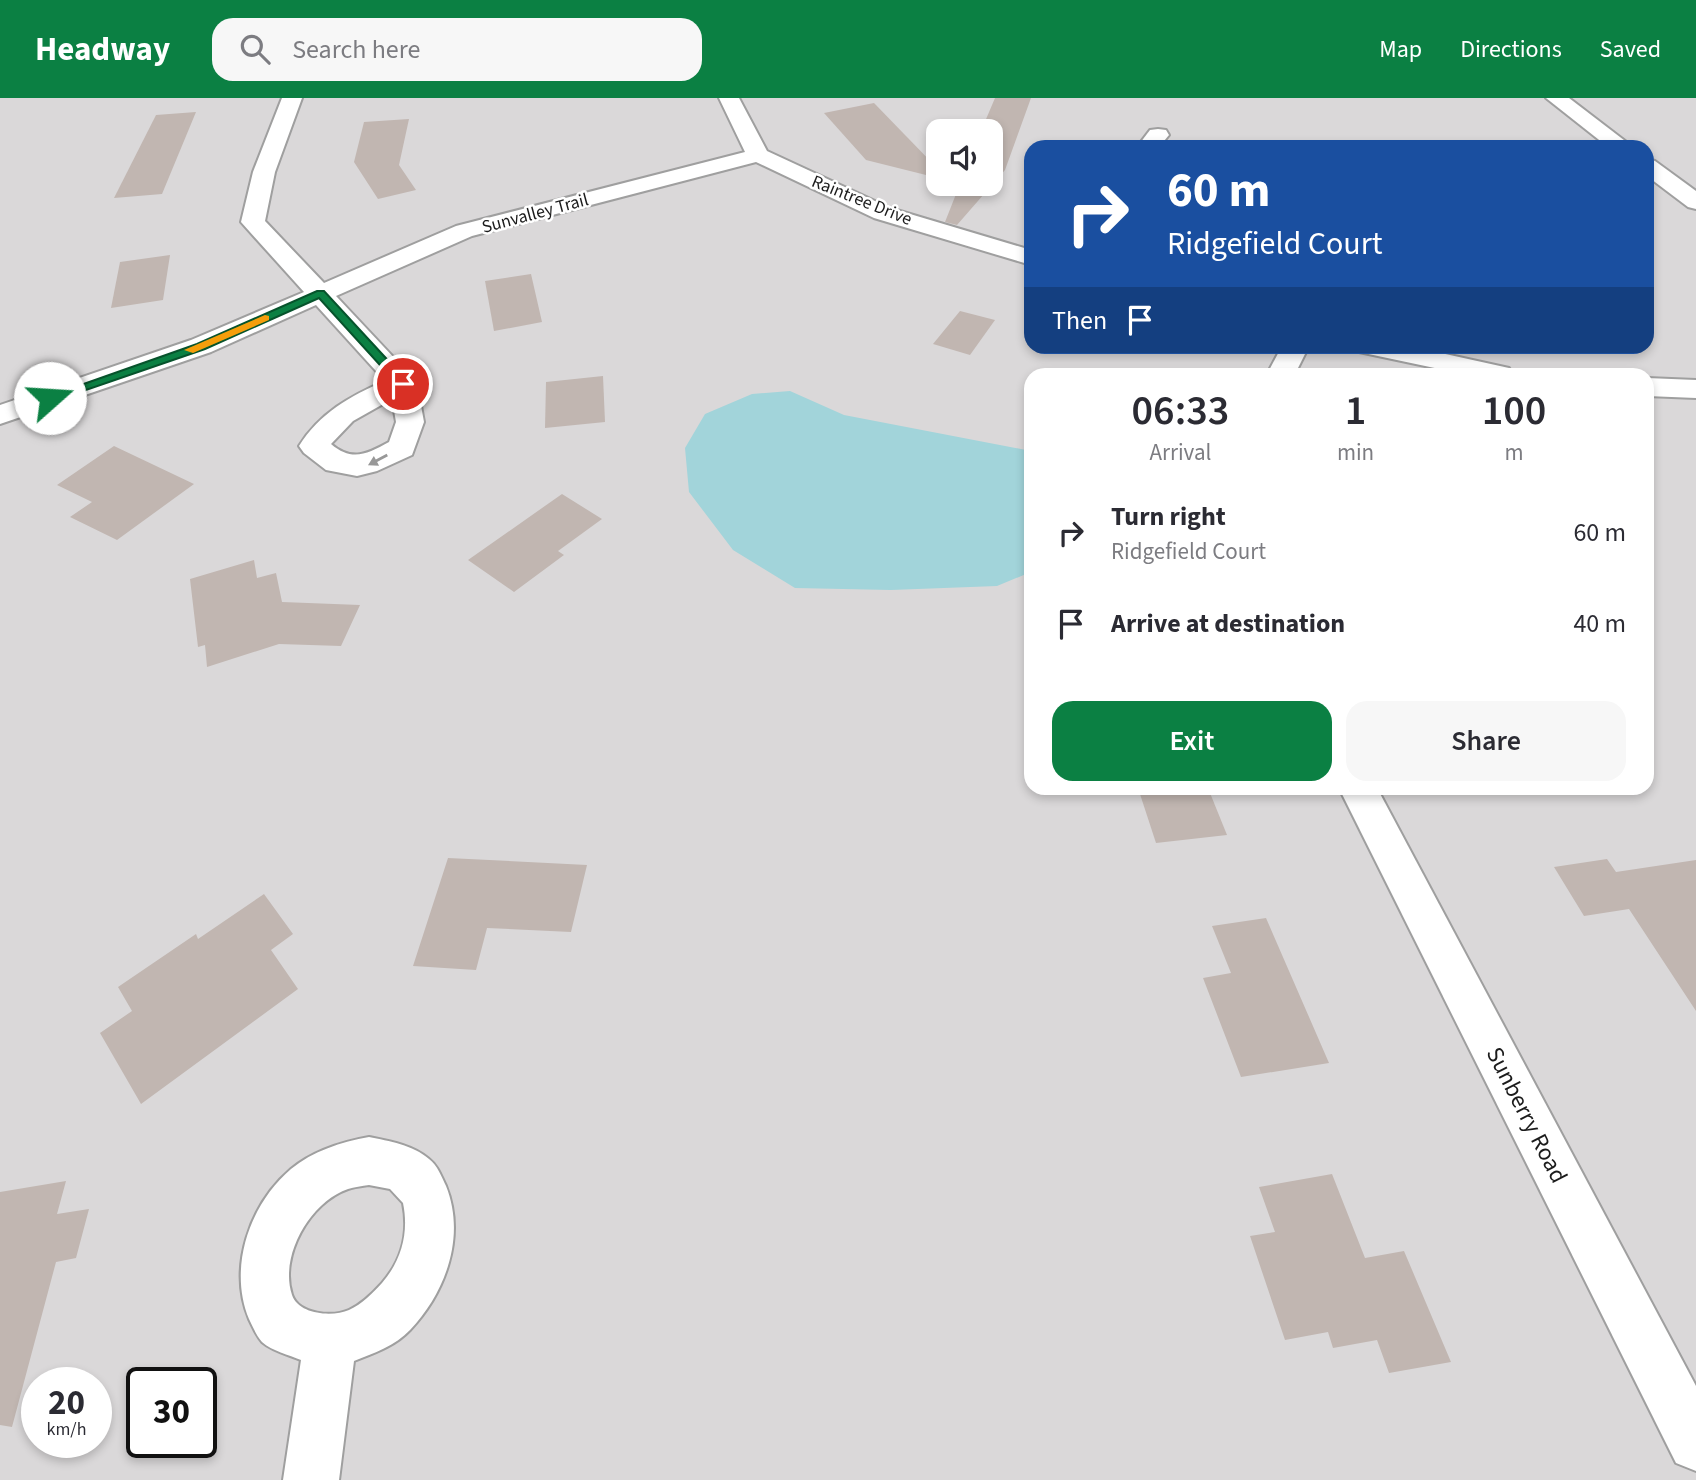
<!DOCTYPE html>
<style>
body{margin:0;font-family:"Source Sans 3",sans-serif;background:#f7f7f7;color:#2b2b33;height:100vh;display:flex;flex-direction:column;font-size:26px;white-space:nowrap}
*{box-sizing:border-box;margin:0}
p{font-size:23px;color:#7c7c81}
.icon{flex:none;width:38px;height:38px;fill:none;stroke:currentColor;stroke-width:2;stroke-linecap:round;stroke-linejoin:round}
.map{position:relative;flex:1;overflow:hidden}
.details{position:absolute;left:1024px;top:270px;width:630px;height:427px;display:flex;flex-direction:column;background:#fff;border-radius:21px;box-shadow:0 4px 10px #0003}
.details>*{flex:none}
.hud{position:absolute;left:1024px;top:42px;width:630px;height:214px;border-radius:21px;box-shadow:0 4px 10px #0003;background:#1a4fa0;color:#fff;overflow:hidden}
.fabs{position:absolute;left:926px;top:21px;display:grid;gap:14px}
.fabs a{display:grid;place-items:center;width:77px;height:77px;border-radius:14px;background:#fff;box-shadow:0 4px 10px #0003;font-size:35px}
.speed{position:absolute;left:21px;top:1269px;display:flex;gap:14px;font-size:35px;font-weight:700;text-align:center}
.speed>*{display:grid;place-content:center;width:91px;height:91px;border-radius:50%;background:#fff;box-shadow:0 4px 10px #0003;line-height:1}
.speed small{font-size:18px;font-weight:400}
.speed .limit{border:4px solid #111;border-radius:10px;background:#fff;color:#111}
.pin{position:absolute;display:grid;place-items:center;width:60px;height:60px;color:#fff;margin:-30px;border:4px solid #fff;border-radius:50%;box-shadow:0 2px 7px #0007}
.me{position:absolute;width:77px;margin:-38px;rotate:71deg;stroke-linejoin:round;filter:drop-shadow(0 0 5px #0008)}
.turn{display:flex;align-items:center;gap:24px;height:147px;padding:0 28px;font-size:32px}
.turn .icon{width:91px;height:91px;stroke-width:2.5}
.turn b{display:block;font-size:49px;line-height:60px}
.then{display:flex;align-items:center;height:66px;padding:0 28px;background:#0003;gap:14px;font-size:26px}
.eta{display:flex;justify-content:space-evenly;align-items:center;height:119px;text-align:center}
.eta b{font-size:42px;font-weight:600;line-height:49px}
.cta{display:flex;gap:14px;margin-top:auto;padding:14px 28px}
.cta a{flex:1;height:80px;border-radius:21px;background:#0b8043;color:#fff;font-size:28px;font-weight:600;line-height:80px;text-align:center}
.cta a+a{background:#f7f7f7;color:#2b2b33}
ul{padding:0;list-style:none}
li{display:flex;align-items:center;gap:21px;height:91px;padding:0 28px}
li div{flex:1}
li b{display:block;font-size:26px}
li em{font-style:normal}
header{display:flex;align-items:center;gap:42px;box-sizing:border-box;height:98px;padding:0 35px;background:#0b8043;color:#fff}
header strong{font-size:33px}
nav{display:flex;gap:38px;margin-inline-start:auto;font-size:24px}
.search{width:490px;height:63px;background:#f7f7f7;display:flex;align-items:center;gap:18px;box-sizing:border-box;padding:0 24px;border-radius:21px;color:#7c7c81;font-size:26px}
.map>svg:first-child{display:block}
.residential{fill:#dad8d9;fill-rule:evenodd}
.water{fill:#a2d4da}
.building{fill:#c1b6b1}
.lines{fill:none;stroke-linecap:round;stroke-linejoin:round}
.minor-casing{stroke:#9f9f9f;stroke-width:4}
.minor{fill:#fff;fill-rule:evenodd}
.oneway{fill:#989898}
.route{fill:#0b8043;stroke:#07532c;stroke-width:2}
.slow{fill:#f59e0b}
.labels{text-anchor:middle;stroke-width:5;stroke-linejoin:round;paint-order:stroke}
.far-street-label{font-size:18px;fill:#1b1b1b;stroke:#fff}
.near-street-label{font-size:24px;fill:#1b1b1b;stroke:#fff}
</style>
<header>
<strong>Headway</strong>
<div class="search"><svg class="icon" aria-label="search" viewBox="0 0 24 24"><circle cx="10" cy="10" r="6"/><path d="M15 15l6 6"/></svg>Search here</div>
<nav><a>Map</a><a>Directions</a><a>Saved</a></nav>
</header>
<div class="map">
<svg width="1696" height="1382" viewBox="0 0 1696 1382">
<rect width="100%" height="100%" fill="#ede8e1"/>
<!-- residential -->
<path class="residential" d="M0,0H1696V1382H0ZM938,33H990V86H938ZM1031,49H1647V248H1031ZM1031,276H1647V690H1031ZM37,1284H96V1344H37ZM142,1284H201V1344H142Z"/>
<!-- water -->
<polygon class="water" points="790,293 844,317 1031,353 1031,474 997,488 891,492 795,490 733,452 689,394 685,350 705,316 752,296"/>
<!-- building -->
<g class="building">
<polygon points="995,0 1031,0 1005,72 957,127 945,124 960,86 990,86 990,33 981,33"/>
<polygon points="874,5 938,71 938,80 866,62 824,15"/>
<polygon points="196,14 162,96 114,100 156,17"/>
<polygon points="409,21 399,67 416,92 378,101 354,64 364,24"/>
<polygon points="170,157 163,202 111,210 120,164"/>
<polygon points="531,176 542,224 494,233 485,183"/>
<polygon points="960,213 995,222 970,257 933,246"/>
<polygon points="603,278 605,324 545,330 546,284"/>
<polygon points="114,348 194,386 117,442 70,419 92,404 57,387"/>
<polygon points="562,396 602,421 558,453 564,457 514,494 468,462"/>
<polygon points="254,462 257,480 276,475 282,504 360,507 341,548 279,546 207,569 205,547 198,549 190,481"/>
<polygon points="1138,690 1208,690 1227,737 1156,745"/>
<polygon points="448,760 587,767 571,834 487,830 476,872 413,868"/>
<polygon points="1607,761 1616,774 1696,762 1696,913 1629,811 1584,818 1554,769"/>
<polygon points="264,796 293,836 271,852 298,891 141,1006 100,935 132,913 118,889 196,836 198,841"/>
<polygon points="1266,820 1329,965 1241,979 1203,880 1231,875 1212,828"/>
<polygon points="1332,1076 1365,1160 1404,1153 1451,1264 1389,1275 1377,1242 1333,1250 1328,1234 1285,1242 1250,1138 1275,1134 1259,1089"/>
<polygon points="66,1083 57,1116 89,1111 76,1160 56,1164 12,1329 0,1327 0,1094"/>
</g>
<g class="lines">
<!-- minor casing -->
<g class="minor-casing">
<g id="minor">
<path d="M282,0H302L275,74L265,123L324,185L456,128L745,54L719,0H739L767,53L890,110L1031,152V167L874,120L756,64L472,138L336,198L413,280L417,286L424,324L412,357L377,373L357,378L326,372L304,355L299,348C320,315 350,298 385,283L316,207L211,254L0,326V307L191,242L304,194L241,124L253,74ZM392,301L396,324L389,344C367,356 352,364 331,346L353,323Z"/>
<polygon points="1546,0 1569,0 1633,49 1608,49"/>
<polygon points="1158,31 1166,32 1169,37 1159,49 1137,49 1150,32"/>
<polygon points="1647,61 1655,63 1696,93 1696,111 1688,109 1647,78"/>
<polygon points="1282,248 1309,248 1295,276 1267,276"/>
<polygon points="1356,248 1409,248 1509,270 1513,276 1463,276 1359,254"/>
<polygon points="1647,280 1696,282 1696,300 1647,298"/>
<polygon points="1339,690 1377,690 1696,1288 1696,1373 1676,1365"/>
<path d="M369,1039C389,1043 413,1047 429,1061C438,1068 441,1078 446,1088C466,1138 446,1194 410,1232C395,1248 374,1255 354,1263L339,1382H283L301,1262C289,1257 272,1253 262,1244C256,1237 253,1229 249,1221C228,1170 249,1107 291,1071C313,1053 341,1044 369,1039ZM369,1087L390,1091L403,1105C409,1134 402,1162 382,1185C373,1195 362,1206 349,1212C333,1219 299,1217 292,1197C279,1158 310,1104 348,1091C354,1089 362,1088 369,1087Z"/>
</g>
</g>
<!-- minor -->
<use href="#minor" class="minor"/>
</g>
<!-- one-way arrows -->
<defs><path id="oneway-solid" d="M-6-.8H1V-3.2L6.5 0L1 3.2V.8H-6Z" transform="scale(1.75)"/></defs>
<use class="oneway" href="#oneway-solid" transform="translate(378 362) rotate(152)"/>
<!-- route -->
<polygon class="route" points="317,193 324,193 407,283 407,288 399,288 319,200 205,251 54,303 44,300 197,246"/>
<!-- slow -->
<polygon class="slow" points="265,217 269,218 269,222 193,255 184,252"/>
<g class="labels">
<!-- far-street labels -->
<g class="far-street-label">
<text transform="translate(862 102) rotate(22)" y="6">Raintree Drive</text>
<text transform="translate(535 115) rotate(-15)" y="6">Sunvalley Trail</text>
</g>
<!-- near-street labels -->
<g class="near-street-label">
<text transform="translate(1527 1017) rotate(63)" y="8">Sunberry Road</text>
</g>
</g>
</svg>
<div class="fabs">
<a><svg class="icon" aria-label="sound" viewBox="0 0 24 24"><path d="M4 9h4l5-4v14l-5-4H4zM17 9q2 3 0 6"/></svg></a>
</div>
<div class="speed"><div>20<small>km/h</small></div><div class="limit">30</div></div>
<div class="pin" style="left:403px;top:286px;background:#d93025"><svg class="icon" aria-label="arrive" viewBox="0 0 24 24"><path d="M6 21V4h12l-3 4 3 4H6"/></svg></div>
<svg class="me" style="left:50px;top:300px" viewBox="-20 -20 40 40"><circle r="19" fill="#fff"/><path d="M0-13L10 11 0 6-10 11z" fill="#0b8043"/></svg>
<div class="hud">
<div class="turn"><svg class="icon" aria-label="right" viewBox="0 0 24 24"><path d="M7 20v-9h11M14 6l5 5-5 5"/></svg><div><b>60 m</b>Ridgefield Court</div></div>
<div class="then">Then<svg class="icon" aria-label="arrive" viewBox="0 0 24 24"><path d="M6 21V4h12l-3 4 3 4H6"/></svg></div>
</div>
<section class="details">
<div class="eta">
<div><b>06:33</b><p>Arrival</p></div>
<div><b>1</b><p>min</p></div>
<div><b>100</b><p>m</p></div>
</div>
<ul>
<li><svg class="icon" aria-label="right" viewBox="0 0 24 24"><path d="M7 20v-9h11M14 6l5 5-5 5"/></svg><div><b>Turn right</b><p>Ridgefield Court</p></div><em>60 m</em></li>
<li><svg class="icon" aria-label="arrive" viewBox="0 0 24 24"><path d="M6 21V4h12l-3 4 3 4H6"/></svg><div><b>Arrive at destination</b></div><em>40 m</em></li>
</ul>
<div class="cta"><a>Exit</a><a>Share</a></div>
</section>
</div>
